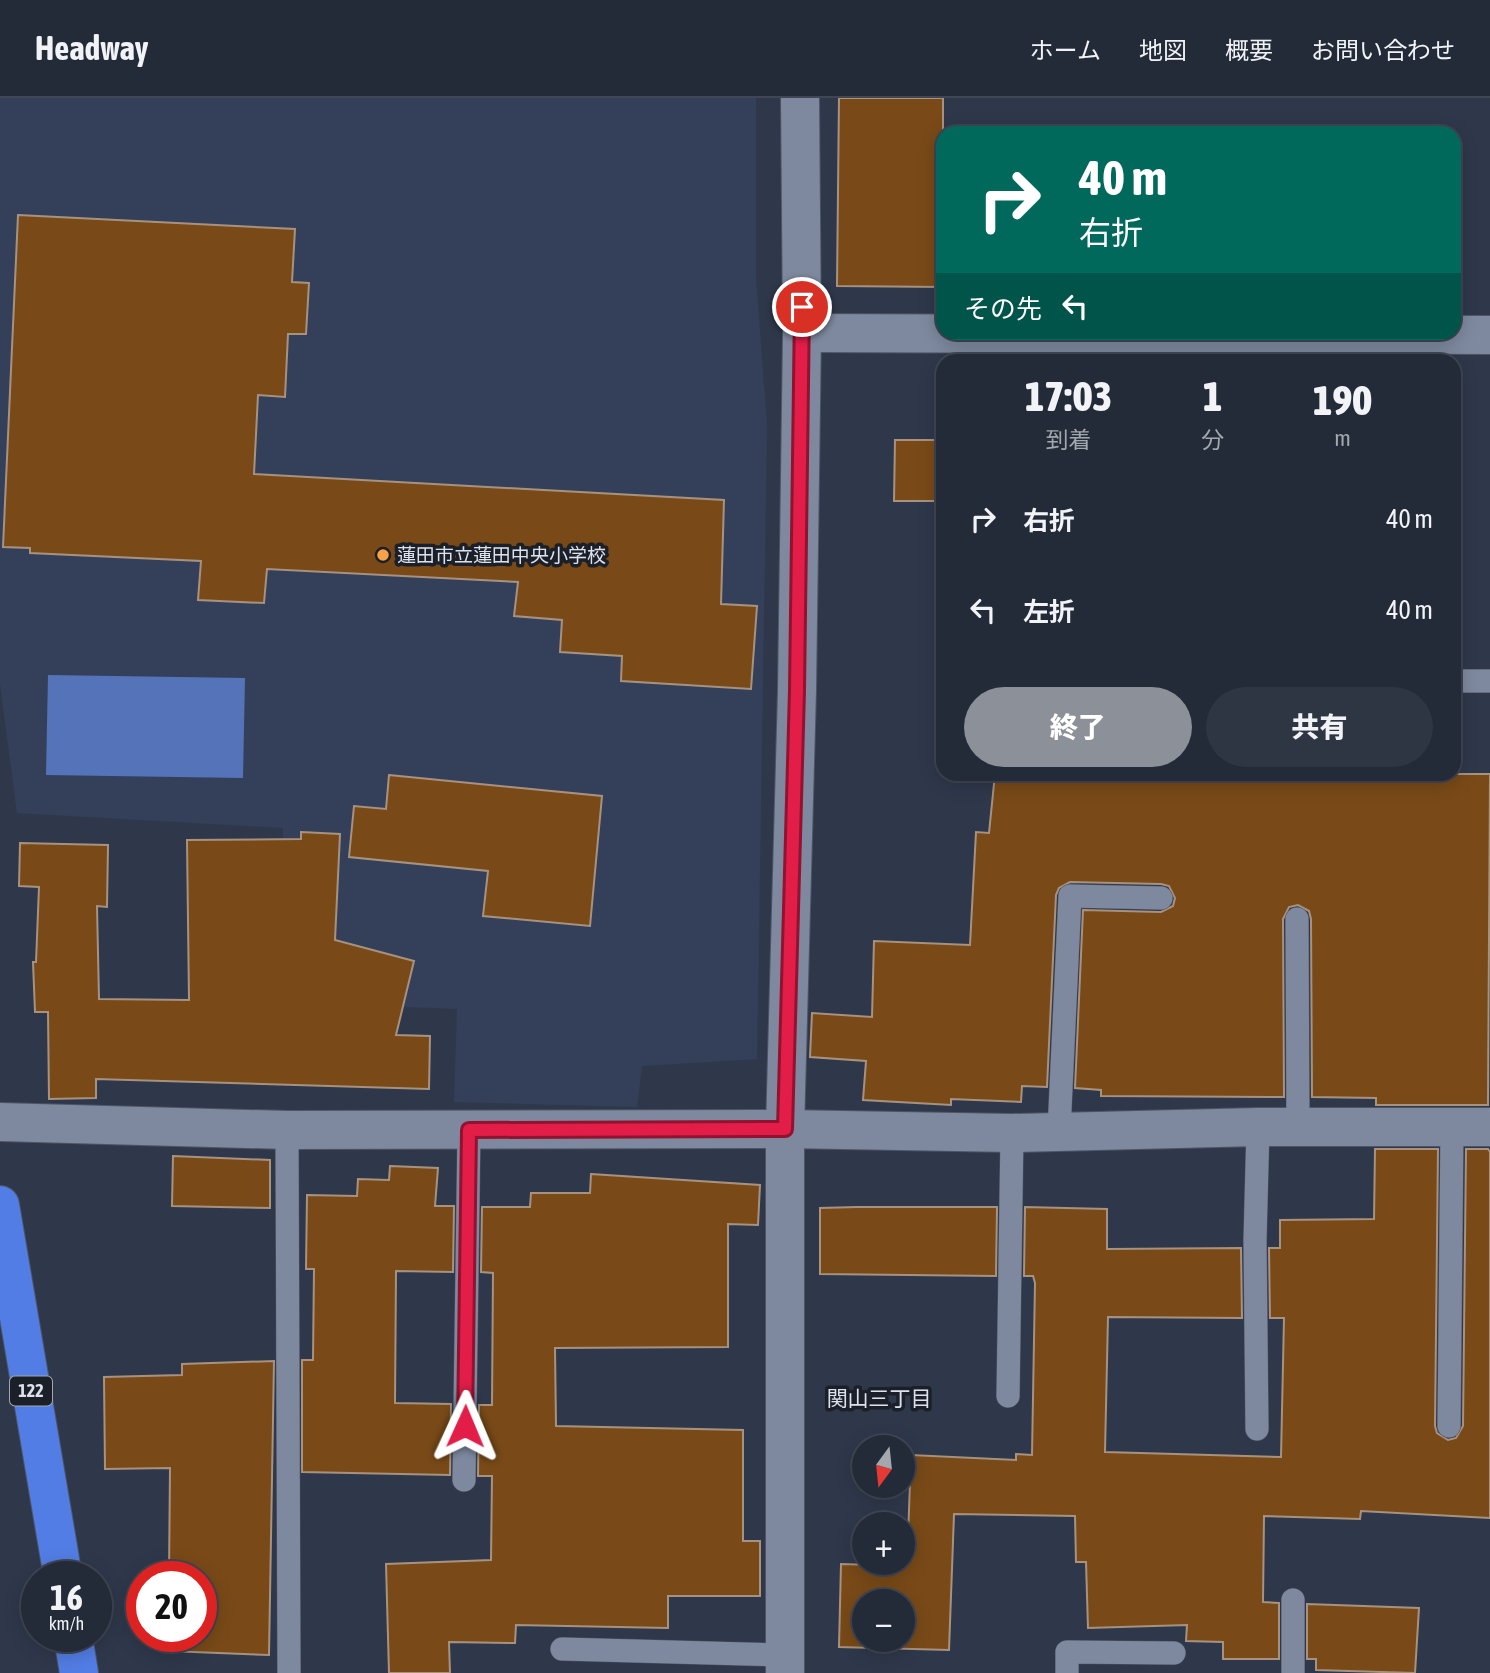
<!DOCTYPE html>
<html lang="ja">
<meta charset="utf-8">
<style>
body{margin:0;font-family:"Asap Condensed","Noto Sans JP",sans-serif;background:#2f3643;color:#f1f3f6;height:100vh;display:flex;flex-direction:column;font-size:26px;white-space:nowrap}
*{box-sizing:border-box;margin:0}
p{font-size:23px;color:#a3a7ae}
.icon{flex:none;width:38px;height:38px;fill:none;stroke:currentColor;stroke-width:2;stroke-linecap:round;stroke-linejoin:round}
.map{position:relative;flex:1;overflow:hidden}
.sheet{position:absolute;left:936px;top:256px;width:525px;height:427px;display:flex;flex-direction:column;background:#232a38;border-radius:21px;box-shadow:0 4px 18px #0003,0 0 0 2px #404653}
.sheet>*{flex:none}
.guide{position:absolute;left:936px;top:28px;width:525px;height:214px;border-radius:21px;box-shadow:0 4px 18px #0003,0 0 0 2px #404653;background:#00695c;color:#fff;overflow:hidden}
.needle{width:46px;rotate:195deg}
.controls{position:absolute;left:852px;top:1337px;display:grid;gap:14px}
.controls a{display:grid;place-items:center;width:63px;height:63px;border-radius:50%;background:#232a38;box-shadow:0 4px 18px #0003,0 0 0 2px #404653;font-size:35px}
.speed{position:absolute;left:21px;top:1463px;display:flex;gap:14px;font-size:35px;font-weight:700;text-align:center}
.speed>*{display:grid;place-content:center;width:91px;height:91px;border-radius:50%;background:#232a38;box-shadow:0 4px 18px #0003,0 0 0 2px #404653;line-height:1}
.speed small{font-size:18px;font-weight:400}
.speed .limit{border:10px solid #d22;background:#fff;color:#111}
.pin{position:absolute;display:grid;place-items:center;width:60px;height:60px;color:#fff;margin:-30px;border:4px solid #fff;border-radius:50%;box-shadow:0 2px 7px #0007}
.me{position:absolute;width:77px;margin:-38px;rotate:1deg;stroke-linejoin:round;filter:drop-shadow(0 0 5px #0008)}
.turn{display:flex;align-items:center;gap:24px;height:147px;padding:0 28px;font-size:32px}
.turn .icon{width:91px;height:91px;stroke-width:2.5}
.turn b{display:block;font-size:49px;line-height:60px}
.then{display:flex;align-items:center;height:66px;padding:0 28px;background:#0003;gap:14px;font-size:26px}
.eta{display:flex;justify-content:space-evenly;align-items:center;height:119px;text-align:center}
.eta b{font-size:42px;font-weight:800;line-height:49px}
.action{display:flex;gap:14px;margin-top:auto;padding:14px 28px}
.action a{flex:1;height:80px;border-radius:42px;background:#8c9099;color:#fff;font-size:28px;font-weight:800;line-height:80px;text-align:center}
.action a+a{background:#2f3643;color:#f1f3f6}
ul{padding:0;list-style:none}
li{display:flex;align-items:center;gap:21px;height:91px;padding:0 28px}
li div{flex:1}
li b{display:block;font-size:26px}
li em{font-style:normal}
header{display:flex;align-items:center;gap:42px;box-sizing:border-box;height:98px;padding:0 35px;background:#232a38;border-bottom:2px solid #404653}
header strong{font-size:33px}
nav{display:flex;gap:38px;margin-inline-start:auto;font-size:24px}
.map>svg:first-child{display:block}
.built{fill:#344059}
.water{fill:#5573b8}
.building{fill:#794a18;stroke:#a79280;stroke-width:2;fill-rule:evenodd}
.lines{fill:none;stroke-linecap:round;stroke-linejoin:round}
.lane-casing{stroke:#4e5565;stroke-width:24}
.street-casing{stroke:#4e5565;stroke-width:40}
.highway-casing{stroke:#4e5565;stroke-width:40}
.lane{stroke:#7e899f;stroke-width:23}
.street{stroke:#7e899f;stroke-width:38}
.highway{stroke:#527de4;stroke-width:38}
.route-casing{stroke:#92132f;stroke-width:18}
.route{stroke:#e11d48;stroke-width:12}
.poi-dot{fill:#f7a149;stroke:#1b1f28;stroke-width:2.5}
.labels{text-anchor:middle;stroke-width:7;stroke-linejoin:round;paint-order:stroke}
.shield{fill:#1b1f28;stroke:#a1a7b2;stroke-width:2}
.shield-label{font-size:18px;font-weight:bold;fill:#dbe1ed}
.poi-label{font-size:19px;fill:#dbe1ed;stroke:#1b1f28;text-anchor:start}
.neighbourhood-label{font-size:21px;fill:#dbe1ed;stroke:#1b1f28}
</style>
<header>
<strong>Headway</strong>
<nav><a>ホーム</a><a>地図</a><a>概要</a><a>お問い合わせ</a></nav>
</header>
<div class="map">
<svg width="1490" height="1575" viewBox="0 0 1490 1575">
<rect width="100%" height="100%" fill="#2f384b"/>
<!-- built -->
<polygon class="built" points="0,0 756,0 756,180 767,328 757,961 642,968 637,1009 454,1004 457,911 283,904 283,730 17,715 0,586"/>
<!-- water -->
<polygon class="water" points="48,577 245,580 243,680 46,677"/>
<!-- building -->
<g class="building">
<polygon points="839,0 943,0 943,189 837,188"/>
<polygon points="18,117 295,131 292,184 309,185 306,236 288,236 285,299 258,297 254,376 724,402 721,506 757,508 751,591 621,583 622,558 560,554 562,522 514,518 518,484 267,471 264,505 198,502 201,463 30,455 30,450 3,449"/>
<polygon points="895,342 938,342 938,403 894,403"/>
<polygon points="995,676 1490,676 1488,1007 1376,1007 1376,1000 1312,999 1311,821 1309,813 1298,807 1289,809 1283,821 1284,999 1101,998 1101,992 1075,990 1083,812 1161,814 1173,808 1175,800 1169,788 1161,786 1070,784 1059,790 1056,797 1047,989 1022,988 1021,1004 951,1001 951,1007 863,1002 866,963 810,959 812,915 872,919 874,843 970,847 976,734 989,735"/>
<polygon points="389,677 602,698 590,828 483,818 488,773 349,759 354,708 386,711"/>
<polygon points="301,734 340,736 335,842 414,863 396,937 430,938 429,991 96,981 96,1000 49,1001 48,914 35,914 33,864 36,864 39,789 19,788 20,745 108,747 107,809 97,808 99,901 189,902 187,742 301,741"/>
<path d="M1375,1051H1438L1435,1328L1437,1335L1448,1342L1456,1340L1463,1328L1466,1051H1488L1490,1054V1420L1361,1413L1360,1421L1264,1418L1263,1504L1279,1505V1561H1223V1544L1186,1543L1187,1527L1088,1530L1086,1464H1076L1075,1418L954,1416L949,1552L839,1549L841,1466L907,1468L911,1357L1016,1362V1356L1032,1357L1035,1185L1033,1178H1024L1025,1109L1107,1111V1151L1241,1150L1242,1220L1108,1219L1105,1354L1281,1359L1284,1220H1270L1269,1150H1280V1122L1374,1121ZM864,1503H903V1542H864Z"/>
<polygon points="173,1058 270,1062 270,1110 172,1108"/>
<polygon points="390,1068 438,1070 435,1108 454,1108 453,1174 396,1173 395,1305 451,1306 450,1377 302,1374 302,1262 313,1262 314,1171 306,1171 307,1097 357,1098 358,1081 389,1082"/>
<polygon points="591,1076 760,1087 758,1127 728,1126 728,1249 555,1250 556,1328 743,1332 743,1443 760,1443 760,1498 668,1498 668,1530 516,1527 515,1545 449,1544 450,1575 389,1575 386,1466 491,1462 492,1378 478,1378 479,1307 492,1307 493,1175 481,1174 482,1109 530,1109 531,1095 590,1095"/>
<polygon points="857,1109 997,1109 996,1178 820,1176 820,1110"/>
<polygon points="274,1263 269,1557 169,1553 169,1538 201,1538 201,1479 169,1479 170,1370 105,1371 104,1279 182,1277 182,1266"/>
<polygon points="1307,1506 1419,1510 1415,1575 1316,1572 1316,1561 1307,1561"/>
</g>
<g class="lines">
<!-- lane casing -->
<g class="lane-casing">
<g id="lane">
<polyline points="1138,262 1139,236"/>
<polyline points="1454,583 1490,583"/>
<polyline points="1297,821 1298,1030"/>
<polyline points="287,1032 289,1575"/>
<polyline points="1059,1033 1070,798 1161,800"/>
<polyline points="1008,1298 1012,1035"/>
<polyline points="1449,1328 1452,1029"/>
<polyline points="1257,1331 1255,1142 1258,1029"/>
<polyline points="464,1382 469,1032"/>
<polyline points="562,1551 785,1557"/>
<polyline points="1067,1575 1067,1554 1174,1555"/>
<polyline points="1293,1575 1293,1502"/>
</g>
</g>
<!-- street casing -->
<g class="street-casing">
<g id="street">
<polyline points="802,235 1490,237"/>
<polyline points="0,1024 287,1032 785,1031 1012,1035 1258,1029 1490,1029"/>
<polyline points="785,1575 785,1031 797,592 802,235 800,0"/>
</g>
</g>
<!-- highway casing -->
<g class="highway-casing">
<g id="highway">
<polyline points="0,1107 63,1479"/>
<polyline points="73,1538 79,1575"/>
</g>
</g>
<!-- lane -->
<use href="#lane" class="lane"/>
<!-- street -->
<use href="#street" class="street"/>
<!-- highway -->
<use href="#highway" class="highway"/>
</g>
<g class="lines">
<!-- route casing -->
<g class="route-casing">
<polyline id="route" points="465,1328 469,1032 785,1031 797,592 802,209"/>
</g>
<!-- route -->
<use href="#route" class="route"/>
</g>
<!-- markers -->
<circle class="poi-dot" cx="383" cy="457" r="7"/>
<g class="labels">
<!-- shield labels -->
<rect class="shield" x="10" y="1278.5" width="42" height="29" rx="5"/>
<g class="shield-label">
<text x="31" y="1299">122</text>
</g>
<!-- poi labels -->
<g class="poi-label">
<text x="397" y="464">蓮田市立蓮田中央小学校</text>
</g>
<!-- neighbourhood labels -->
<g class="neighbourhood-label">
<text x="879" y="1308">関山三丁目</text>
</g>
</g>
</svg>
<div class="controls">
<a><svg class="needle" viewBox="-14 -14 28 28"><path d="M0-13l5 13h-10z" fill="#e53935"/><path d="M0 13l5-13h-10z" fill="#a3a7ae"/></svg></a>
<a>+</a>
<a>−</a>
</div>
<div class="speed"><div>16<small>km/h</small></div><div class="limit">20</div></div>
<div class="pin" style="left:802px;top:209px;background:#d93025"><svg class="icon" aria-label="arrive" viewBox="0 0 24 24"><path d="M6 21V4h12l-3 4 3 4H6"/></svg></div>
<svg class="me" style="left:465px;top:1328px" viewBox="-20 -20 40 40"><path d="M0-17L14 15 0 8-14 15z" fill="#e11d48" stroke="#fff" stroke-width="4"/></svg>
<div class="guide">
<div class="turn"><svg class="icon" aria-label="right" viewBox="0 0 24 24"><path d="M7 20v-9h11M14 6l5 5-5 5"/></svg><div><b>40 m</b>右折</div></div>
<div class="then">その先<svg class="icon" aria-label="left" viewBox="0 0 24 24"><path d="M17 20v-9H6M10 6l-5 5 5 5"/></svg></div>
</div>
<section class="sheet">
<div class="eta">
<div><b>17:03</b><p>到着</p></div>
<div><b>1</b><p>分</p></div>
<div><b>190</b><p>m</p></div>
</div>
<ul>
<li><svg class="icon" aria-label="right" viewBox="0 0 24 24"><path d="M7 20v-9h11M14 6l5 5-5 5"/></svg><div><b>右折</b></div><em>40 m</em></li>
<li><svg class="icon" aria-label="left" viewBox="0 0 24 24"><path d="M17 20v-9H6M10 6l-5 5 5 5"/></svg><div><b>左折</b></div><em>40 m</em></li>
</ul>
<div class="action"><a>終了</a><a>共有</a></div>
</section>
</div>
